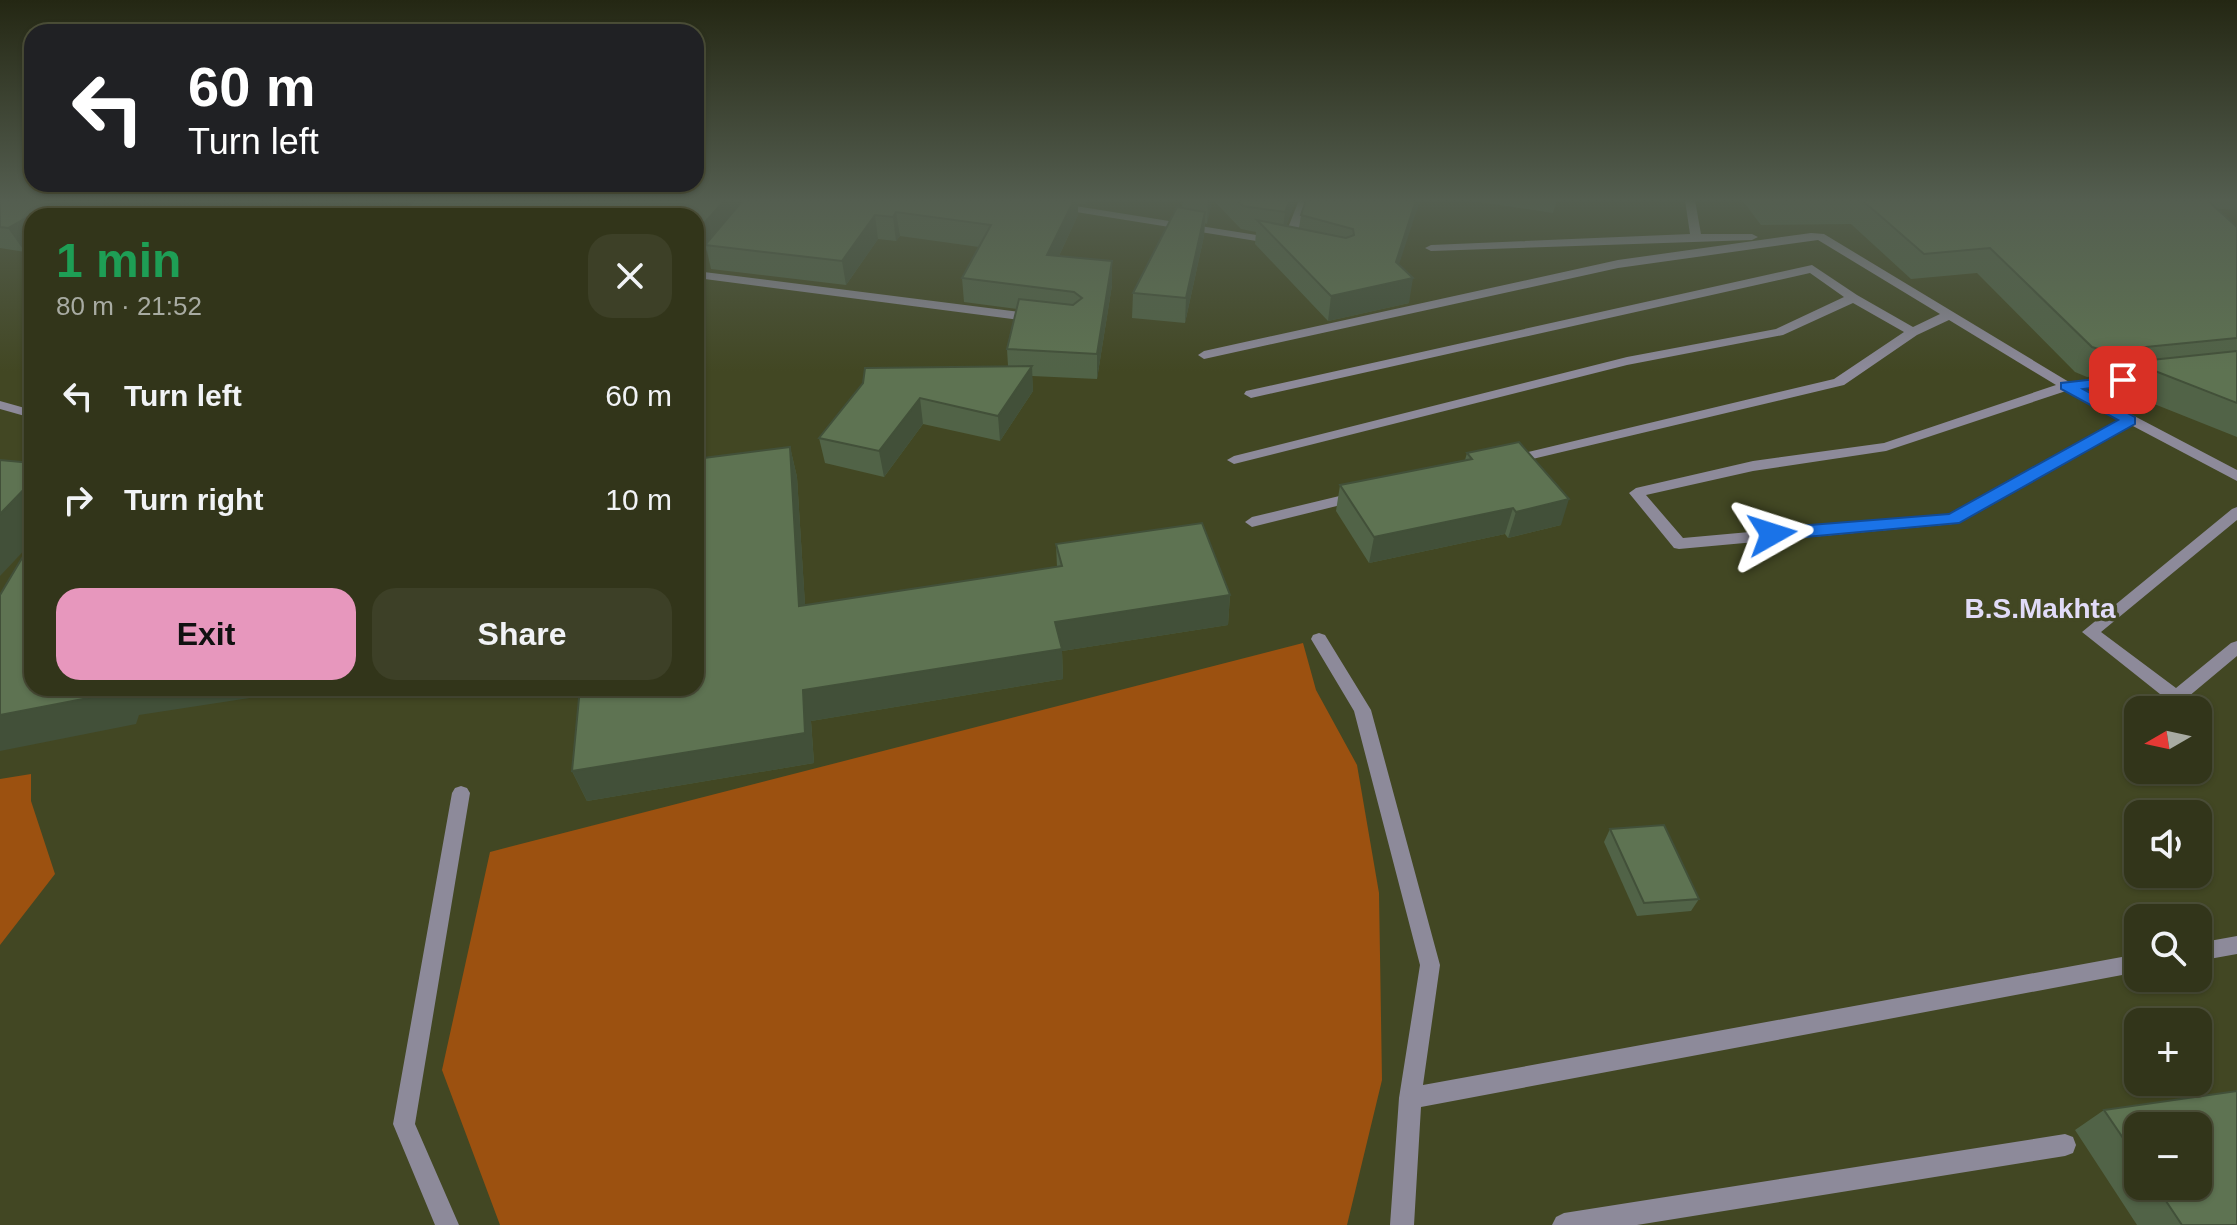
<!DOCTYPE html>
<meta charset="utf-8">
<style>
body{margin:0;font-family:Helvetica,sans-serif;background:#3d4027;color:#f1f3f6;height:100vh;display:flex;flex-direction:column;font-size:30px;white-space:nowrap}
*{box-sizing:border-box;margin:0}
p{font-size:26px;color:#a8aba2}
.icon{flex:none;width:44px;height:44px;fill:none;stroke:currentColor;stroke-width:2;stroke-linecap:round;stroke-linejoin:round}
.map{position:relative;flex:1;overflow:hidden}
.sheet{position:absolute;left:24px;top:208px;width:680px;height:488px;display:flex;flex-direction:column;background:#32351a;border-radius:24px;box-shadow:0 2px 6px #0004,0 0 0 2px #4d5039}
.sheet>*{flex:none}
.guide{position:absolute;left:24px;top:24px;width:680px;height:168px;border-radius:24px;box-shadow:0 2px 6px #0004,0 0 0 2px #4d5039;background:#202124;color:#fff;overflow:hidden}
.needle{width:52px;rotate:261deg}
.buttons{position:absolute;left:2124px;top:696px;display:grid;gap:16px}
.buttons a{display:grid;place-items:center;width:88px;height:88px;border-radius:16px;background:#32351a;box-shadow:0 2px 6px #0004,0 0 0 2px #4d5039;font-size:40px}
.pin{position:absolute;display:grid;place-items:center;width:68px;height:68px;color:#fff;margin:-34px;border-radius:16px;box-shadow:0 4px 12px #0006}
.me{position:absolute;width:88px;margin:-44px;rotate:84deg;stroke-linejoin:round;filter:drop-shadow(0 0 6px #0008)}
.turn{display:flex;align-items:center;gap:28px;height:168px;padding:0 32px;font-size:36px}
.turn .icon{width:104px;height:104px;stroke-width:2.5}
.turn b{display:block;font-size:56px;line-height:68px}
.round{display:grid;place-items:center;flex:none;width:84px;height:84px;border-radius:24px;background:#3d4027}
.head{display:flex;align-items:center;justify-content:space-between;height:136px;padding:0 32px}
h1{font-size:48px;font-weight:700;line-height:60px;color:#1e9e55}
.primary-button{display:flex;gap:16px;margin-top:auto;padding:16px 32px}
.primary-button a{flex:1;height:92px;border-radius:24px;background:#e797bd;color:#111;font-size:32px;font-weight:700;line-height:92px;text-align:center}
.primary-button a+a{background:#3d4027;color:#f1f3f6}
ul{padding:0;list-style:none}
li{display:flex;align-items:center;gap:24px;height:104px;padding:0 32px}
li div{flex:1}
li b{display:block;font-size:30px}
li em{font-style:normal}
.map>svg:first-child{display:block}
.green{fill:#9c5110}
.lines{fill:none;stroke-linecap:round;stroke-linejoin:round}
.street{fill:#8d8a9a;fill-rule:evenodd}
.wall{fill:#516347;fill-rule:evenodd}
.shaded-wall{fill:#425039}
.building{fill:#5e7352;stroke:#425039;stroke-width:2}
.route{fill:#1a73e8;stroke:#114b97;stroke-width:2}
.labels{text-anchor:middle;stroke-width:7;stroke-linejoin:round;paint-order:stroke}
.neighbourhood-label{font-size:28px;font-weight:bold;fill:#e1dbf8;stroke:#424723}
</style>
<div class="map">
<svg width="2237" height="1225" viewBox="0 0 2237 1225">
<rect width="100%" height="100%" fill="#424723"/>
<!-- green -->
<g class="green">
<polygon points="1303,643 1316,690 1357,765 1379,893 1382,1080 1347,1225 500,1225 442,1070 490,852"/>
<polygon points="31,774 31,801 55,874 0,945 0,779"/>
</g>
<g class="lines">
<!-- street -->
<g class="street">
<polygon points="1015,200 1038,200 1275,238 1281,241 1275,244 1020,203"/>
<polygon points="1299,200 1309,200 1294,243 1284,245 1282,243"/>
<polygon points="1685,200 1695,200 1701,234 1752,234 1758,237 1752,240 1431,251 1425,248 1431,245 1690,234"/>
<path d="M1811,233L1824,234L2069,382L2145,375L2147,378L2140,382L2081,388L2237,470V481L2131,425L1953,524L1679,549L1674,548L1629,493L1636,488L1753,461L1884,443L2056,385L1949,320L1917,335L1844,385L1511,464L1504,460L1511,456L1834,379L1904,332L1853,303L1783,335L1627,365L1234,464L1227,460L1234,456L1627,357L1776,329L1844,297L1810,273L1251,398L1244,394L1246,391L1812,265L1857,295L1913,327L1940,314L1818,240L1618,268L1204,359L1198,355L1204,351L1618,260ZM2066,391L2120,420L1950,514L1683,538L1646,495L1753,471L1886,451Z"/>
<polygon points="696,271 1036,314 1042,318 1036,322 697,278"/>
<polygon points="0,401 32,410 32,418 0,409"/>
<polygon points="1356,492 1361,494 1363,497 1361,500 1252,527 1245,522 1252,517"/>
<polygon points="2237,507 2237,520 2101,632 2176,688 2231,643 2237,641 2237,656 2182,702 2170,702 2082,632 2232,509"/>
<polygon points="1319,633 1325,635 1371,710 1440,965 1423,1085 2138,954 2138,972 1421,1107 1414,1225 1390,1225 1399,1098 1420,965 1354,711 1311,639 1313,635"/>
<polygon points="461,786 467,788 470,793 415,1124 459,1225 435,1225 393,1124 452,793 455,788"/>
<polygon points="2237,936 2237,954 2198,961 2198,943"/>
<polygon points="2065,1134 2073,1137 2076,1145 2073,1153 2065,1156 1637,1225 1552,1225 1556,1217 1564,1213"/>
</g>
</g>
<!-- wall -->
<g class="wall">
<polygon points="0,200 103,206 32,216 32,248 25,252 0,248"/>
<polygon points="416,200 1086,200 1084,204 1078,203 1078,215 1059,256 1112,261 1112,285 1097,379 1032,376 1033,391 1000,441 923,424 884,477 825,463 819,438 863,383 1008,366 1007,349 1017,309 964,302 962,278 979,247 900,236 896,241 878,239 846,285 711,269 707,251"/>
<polygon points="1183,200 1212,200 1207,224 1205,223 1204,236 1185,323 1132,318 1133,293 1182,208"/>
<polygon points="1213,200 1296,200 1286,226 1299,228 1301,215 1420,200 1398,265 1409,303 1328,321 1255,244 1256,232 1241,229"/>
<polygon points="1467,200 1557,200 1553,213"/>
<polygon points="1742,200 2237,200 2237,210 2217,209 2237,227 2237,437 2114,388 2124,373 2087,377 2075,372 1977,273 1911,279 1851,224 1761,225"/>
<polygon points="790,447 797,477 805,605 1057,567 1056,544 1230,595 1228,625 1062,651 1063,679 811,721 814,763 587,801 572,771"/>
<polygon points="1467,453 1561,525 1508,538 1505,534 1369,563 1336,511 1340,485 1465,460"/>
<polygon points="1610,829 1699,899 1691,911 1637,916 1604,842"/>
<path d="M2237,1091V1225H2137L2075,1130L2104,1110ZM2138,1126H2198V1186H2138Z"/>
</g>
<!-- shaded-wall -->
<g class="shaded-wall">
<polygon points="58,200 99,200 103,206 86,216 32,216 32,248 25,252 8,228"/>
<polygon points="725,200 752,200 705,245 707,251 696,263 696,232"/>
<polygon points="1074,200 1078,200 1078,215 1048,279 1047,255"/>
<polygon points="1208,200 1212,200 1207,224"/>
<polygon points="1290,200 1296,200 1282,236 1285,212"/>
<polygon points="1416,200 1420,200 1393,283 1413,278 1409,303 1328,321 1331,296 1396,262"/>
<polygon points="896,212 900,236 896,241 893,217"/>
<polygon points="1205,212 1204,236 1185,323 1186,298"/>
<polygon points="875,215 878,239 846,285 842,261"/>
<polygon points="1112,261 1112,285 1097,379 1097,354"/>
<polygon points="1032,366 1033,391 1000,441 998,416"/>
<polygon points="920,398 923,424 884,477 879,451"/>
<polygon points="790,447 797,477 807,636 799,606"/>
<polygon points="32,481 32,542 0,576 0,514"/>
<polygon points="1569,499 1561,525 1508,538 1516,512"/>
<polygon points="1513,508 1505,534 1369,563 1374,537"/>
<polygon points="1230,595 1228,625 1062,651 1063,679 811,721 814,763 587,801 572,771 803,690 1055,622"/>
<polygon points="111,688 301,688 301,690 139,715 136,724 0,751 0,715"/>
</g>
<!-- building -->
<g class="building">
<polygon points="0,200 58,200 8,228 0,227"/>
<polygon points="416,200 725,200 696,232 696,216 396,216"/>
<polygon points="743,200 1074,200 1047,255 1112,261 1097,354 1007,349 1019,299 1073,305 1082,298 1074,292 962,278 991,225 896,212 893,217 875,215 842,261 705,245"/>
<polygon points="1237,200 1290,200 1285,212 1243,206"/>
<polygon points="1306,200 1416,200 1396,262 1413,278 1331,296 1257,220 1346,238 1354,235 1353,229 1301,215"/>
<polygon points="1770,200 2207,200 2237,227 2237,338 2105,351 2092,347 1990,248 1924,254 1862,200 1771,201"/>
<polygon points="1177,207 1205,212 1186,298 1133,293"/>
<polygon points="2237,351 2237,403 2132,362"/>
<polygon points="1032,366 998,416 920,398 879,451 819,438 863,383 865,368"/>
<polygon points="1519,442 1569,499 1516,512 1513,508 1374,537 1340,485 1472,459 1467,453"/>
<polygon points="790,447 799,606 1062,566 1056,544 1202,523 1230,595 1055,622 1062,649 803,690 805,733 572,771 580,688 696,688 696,459"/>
<polygon points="0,460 32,463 32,481 0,514"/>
<polygon points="31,543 32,688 111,688 109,694 0,715 0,595"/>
<polygon points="1664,825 1699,899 1644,903 1610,829"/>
<polygon points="2237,1091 2237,1225 2182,1225 2156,1186 2198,1186 2198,1126 2138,1126 2138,1160 2104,1110"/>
</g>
<!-- sky -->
<linearGradient id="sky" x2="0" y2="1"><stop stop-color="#242713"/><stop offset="0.54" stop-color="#545e50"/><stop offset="1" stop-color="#545e50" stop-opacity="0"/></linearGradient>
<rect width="2237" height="371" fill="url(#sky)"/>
<!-- route -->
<polygon class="route" points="2123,376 2128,377 2128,383 2083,389 2135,417 2135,424 1959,523 1772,540 1763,534 1772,528 1949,514 2118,420 2061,389 2061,383"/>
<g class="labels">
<!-- neighbourhood labels -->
<g class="neighbourhood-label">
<text x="2040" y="618">B.S.Makhta</text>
</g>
</g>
</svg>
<div class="buttons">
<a><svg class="needle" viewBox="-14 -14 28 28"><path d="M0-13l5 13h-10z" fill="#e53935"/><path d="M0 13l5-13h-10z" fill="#a8aba2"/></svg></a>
<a><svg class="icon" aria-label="sound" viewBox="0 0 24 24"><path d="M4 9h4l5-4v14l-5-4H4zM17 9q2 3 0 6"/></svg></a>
<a><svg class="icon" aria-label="search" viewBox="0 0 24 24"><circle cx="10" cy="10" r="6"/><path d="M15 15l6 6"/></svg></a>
<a>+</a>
<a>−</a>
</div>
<div class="pin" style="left:2123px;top:380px;background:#d93025"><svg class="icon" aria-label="arrive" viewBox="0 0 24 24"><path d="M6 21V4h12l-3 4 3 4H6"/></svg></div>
<svg class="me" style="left:1772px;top:534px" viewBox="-20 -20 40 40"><path d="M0-17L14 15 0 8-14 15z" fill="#1a73e8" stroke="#fff" stroke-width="4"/></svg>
<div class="guide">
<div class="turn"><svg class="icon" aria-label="left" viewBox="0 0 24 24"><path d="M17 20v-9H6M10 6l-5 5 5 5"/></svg><div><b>60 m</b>Turn left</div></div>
</div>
<section class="sheet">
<div class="head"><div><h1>1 min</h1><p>80 m · 21:52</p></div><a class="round"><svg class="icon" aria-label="close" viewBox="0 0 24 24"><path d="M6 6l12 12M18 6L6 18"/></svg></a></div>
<ul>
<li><svg class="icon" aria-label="left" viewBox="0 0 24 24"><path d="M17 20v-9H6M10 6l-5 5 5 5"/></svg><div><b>Turn left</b></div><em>60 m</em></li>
<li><svg class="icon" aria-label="right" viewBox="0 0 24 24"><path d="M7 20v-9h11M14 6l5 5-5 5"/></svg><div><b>Turn right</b></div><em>10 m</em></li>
</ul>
<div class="primary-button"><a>Exit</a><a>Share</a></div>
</section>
</div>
